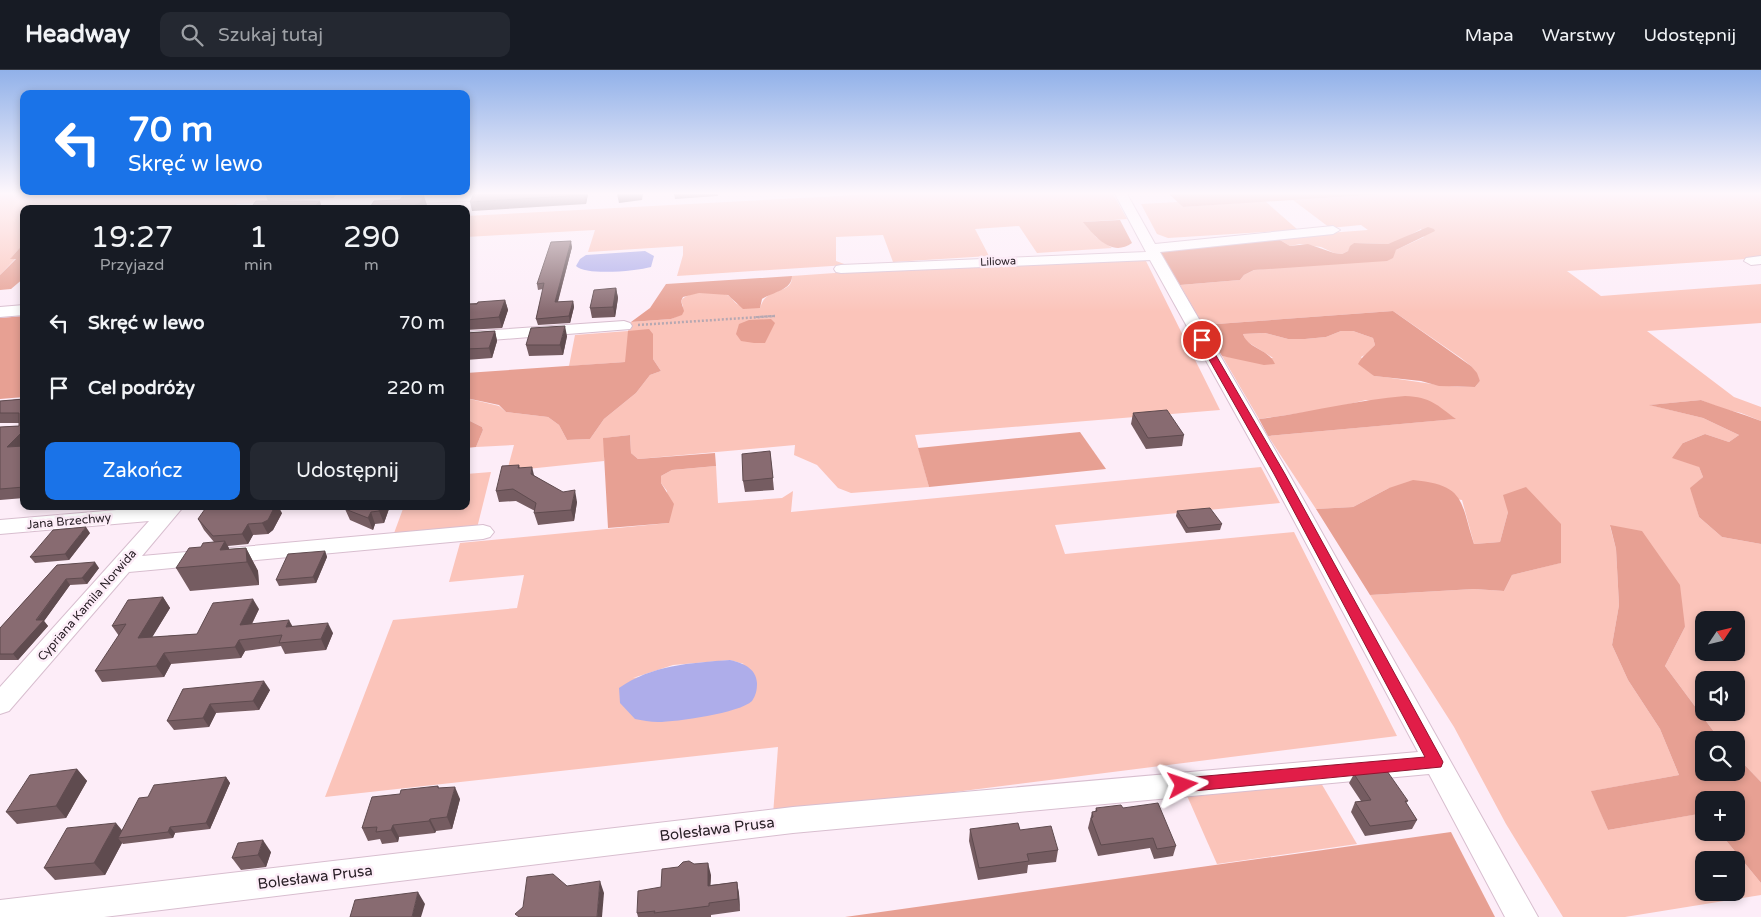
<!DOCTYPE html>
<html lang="pl">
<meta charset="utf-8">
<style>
body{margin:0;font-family:"Varela Round",sans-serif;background:#242831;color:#f1f3f6;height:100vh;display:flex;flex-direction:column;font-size:19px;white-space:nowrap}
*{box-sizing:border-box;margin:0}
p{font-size:16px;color:#9ea1a6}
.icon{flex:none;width:28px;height:28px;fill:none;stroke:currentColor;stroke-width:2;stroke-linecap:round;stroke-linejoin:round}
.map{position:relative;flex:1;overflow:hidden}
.panel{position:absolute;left:20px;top:135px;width:450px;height:305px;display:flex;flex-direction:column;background:#171b24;border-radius:10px;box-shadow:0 2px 8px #0003}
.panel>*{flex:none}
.guide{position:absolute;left:20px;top:20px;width:450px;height:105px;border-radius:10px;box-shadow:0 2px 8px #0003;background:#1a73e8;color:#fff;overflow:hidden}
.needle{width:32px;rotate:55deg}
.fabs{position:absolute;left:1695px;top:541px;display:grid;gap:10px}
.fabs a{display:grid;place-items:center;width:50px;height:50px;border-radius:10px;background:#171b24;box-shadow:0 2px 8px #0003;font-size:25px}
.pin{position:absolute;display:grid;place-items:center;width:42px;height:42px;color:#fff;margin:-21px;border:2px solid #fff;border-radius:50%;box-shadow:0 1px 5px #0007}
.me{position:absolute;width:55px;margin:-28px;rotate:85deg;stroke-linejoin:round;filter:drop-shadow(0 0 4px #0008)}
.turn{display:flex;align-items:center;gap:18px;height:105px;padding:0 25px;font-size:22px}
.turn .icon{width:65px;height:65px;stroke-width:2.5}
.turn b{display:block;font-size:35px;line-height:42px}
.eta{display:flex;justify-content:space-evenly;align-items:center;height:85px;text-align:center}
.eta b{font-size:30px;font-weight:600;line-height:35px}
.cta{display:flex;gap:10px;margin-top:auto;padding:10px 25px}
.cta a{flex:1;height:58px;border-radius:10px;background:#1a73e8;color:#fff;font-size:20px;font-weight:600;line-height:58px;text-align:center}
.cta a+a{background:#242831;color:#f1f3f6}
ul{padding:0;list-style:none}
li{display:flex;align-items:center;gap:15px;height:65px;padding:0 25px}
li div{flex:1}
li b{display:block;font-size:19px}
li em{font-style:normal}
header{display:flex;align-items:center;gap:30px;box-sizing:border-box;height:70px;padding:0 25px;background:#171b24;border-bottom:1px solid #363941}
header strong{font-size:24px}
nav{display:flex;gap:28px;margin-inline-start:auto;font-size:18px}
.search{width:350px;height:45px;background:#242831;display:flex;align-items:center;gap:12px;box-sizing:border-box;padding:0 18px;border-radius:10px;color:#9ea1a6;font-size:19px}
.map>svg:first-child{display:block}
.green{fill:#fbc4ba;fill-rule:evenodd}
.forest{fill:#e7a093}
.water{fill:#aeadea}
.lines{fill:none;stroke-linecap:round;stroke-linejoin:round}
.minor-casing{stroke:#d8becf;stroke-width:2}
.path-far1{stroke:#b6a8b2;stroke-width:2;stroke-dasharray:2 2;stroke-linecap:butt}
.path{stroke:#b6a8b2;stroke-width:2.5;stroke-dasharray:2 2;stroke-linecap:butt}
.minor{fill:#fff;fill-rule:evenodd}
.wall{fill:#755c61}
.shaded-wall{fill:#5f4b4f}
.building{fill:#886b71;stroke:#5f4b4f}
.route{fill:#e11d48;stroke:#92132f}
.labels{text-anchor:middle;stroke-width:5;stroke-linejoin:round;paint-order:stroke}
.far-street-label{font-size:11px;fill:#2a2027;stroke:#fdedf8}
.street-label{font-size:12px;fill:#2a2027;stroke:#fdedf8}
.near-street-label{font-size:15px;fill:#2a2027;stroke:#fdedf8}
</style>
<header>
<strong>Headway</strong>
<div class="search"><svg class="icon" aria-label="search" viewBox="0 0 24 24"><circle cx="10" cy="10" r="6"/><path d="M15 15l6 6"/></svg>Szukaj tutaj</div>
<nav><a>Mapa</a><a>Warstwy</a><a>Udostępnij</a></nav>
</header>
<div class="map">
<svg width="1761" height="847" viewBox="0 0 1761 847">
<rect width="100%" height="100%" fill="#fdedf8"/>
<!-- green -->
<g class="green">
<polygon points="0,124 444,124 442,125 236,136 232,139 24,139 24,173 11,188 16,188 0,205"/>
<polygon points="875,124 1113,124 1127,149 1084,152 1096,167 1112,178 1037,183 1019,156 975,159 989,186 893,192 883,165 836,167 836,191 847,195 677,206 683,185 683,176 588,182 595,160 466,167 466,146"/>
<path d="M1387,124H1761V188L1567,201L1601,226L1761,214V253L1647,261L1734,327L1761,337V351L1741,343L1723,339L1701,330L1650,335L1703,348L1739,365L1729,372L1705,364L1683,373L1699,397L1703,407L1691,418L1699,447L1722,467L1761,474V712L1736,686V670H1720L1665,596L1685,557L1610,456L1616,479L1619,535L1612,575L1628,610L1660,659L1679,705L1592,721L1608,760L1703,743L1704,762L1720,763L1761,813V825L1625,847H1563L1506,754L1454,657L1370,525L1474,519L1504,521L1512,505L1560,493L1508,442L1500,472L1474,474L1462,430L1389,418L1353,437L1316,439L1268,366L1455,349L1450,345L1366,330L1328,339L1259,349L1222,286L1242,289L1273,288L1246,271L1243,264L1265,263L1288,269H1305L1326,267L1341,261H1353L1373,268L1375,275L1369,283L1361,287L1374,306C1408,309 1441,318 1475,317L1480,311L1471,296L1461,288L1393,241L1203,255L1180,215L1240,210L1244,205L1254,200L1393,184L1396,180L1424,167L1421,159L1399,171L1388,174L1354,173L1348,181L1342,184L1334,183L1321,177L1300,174L1290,176L1275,167L1368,160L1361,155L1330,158L1293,130ZM1704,550H1736V582H1704ZM1704,610H1736V642H1704ZM1704,790H1736V822H1704Z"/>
<polygon points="1265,131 1298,160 1168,168 1157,164 1141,134 1178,132 1183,137"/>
<path d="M1131,182L1143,185L1220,340L915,365L929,417L851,423L838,418L817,395L794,385L795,375L638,389L631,383L630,365L604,368V391L507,401L514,375L476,377L483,360L482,357L466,349V328L499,336L506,342L548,347L559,355L567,370L590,369L604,349L636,323L650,305L661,301L653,289V264L625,292L569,296L575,265L628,261L631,252L671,249L682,244L683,236L681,231C687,220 719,220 729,226C732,228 734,232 737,234C743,237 753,237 760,238C766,215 793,226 792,206Z"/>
<path d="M716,396L718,433L782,428L793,421L791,442L1261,397L1280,433L1055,455L1065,484L1294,462L1397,666L773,745L778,677L325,727L393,550L517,538L524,505L449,512L460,473L669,453L667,421L661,413V406L672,400ZM730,590L744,594L633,608L673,595Z"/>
<polygon points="491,402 477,458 393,466 404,436 466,436 466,404"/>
<polygon points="1311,696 1357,774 1217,794 1181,712"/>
</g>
<!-- forest -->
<g class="forest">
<polygon points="1169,124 1387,124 1183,137"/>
<path d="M1120,150L1132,173C1112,187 1096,168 1083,152Z"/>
<polygon points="1428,157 1434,159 1435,161 1396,180 1393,188 1387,191 1254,200 1244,205 1240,210 1180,215 1155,176 1275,167 1290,176 1308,174 1334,183 1342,184 1348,181 1350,176 1354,173 1388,174"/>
<polygon points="24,173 24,208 11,219 0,220 0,205 16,189 10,189"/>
<path d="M792,206C792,220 773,222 762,229L760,238L743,239L728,225L699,223L683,227L681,231L684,241L682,245L671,249L631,252L650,238L666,214Z"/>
<path d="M1393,241L1471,296L1477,303L1480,311L1475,317L1439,316L1421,311L1374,306L1358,294C1362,286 1369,282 1375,275L1373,268L1353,261H1341L1326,267L1305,269H1288L1265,263L1243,264C1248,279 1269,279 1275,294L1264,295L1222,286L1203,255Z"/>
<polygon points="24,246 24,327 0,329 0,248"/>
<polygon points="771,249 775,253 765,273 754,273 741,271 736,264 739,254 749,250"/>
<polygon points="649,259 653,264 653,289 661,301 650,305 636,323 604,349 590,369 567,370 559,355 548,347 506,342 499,335 466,328 466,303 625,292 628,261"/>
<path d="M1405,326C1431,327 1437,335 1456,349L1268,366L1259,349C1308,343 1356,330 1405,326Z"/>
<path d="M1701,330C1721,338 1741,343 1761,351V474L1722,467L1699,447L1690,418L1703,407L1699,397L1672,388L1683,373L1705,364L1729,372L1739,365L1703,348L1649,335Z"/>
<polygon points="466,349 482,357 483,360 476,377 466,378"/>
<polygon points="1080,362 1106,399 929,417 918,378"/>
<polygon points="630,365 631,383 638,389 715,383 716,396 672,400 661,406 661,413 674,434 669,453 608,458 603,368"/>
<path d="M1413,410C1466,415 1460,431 1474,474L1500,472L1508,442L1503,425L1526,417L1561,454V493L1512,505L1504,521L1474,519L1370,525L1316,439L1353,437L1389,418Z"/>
<polygon points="1610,455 1642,461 1680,515 1685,557 1665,596 1720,670 1704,670 1704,702 1736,702 1736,686 1761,712 1761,813 1720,763 1736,762 1736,730 1704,730 1704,743 1608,760 1591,721 1679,705 1660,659 1628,610 1612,575 1619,535 1616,479"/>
<polygon points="1451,762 1495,847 845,847"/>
</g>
<!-- water -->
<g class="water">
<path d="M645,181L654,186L651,197C637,201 586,206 576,196L580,189L586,185Z"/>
<path d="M730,590C743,593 756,598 757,613C757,620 756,625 752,631C740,643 676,652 658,652C650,652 642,650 635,649L620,633L619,618C652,595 690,593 730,590Z"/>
</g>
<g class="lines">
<!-- minor casing -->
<g class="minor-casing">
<g id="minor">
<polygon points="455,124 529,124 523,128 298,139 231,138 237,134"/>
<polygon points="1115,124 1127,124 1155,174 1333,156 1340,160 1333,164 1160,182 1289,404 1538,847 1505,847 1429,704 793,763 104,847 0,847 0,830 793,737 1418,682 1269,404 1150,190 841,203 836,202 834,199 836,196 841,195 1146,182"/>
<polygon points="1761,186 1761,194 1751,195 1744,191 1746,188"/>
<polygon points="24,235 24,245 0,247 0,237"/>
<polygon points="624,251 630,253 632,256 630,259 466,272 466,262"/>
<polygon points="163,436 184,436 142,486 483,455 490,457 494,462 490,467 483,469 129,502 9,641 0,644 0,617 149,451 0,464 0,450"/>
</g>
</g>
<!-- path-far1 -->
<polyline class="path-far1" points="756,247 775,246"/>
<!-- path -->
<polyline class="path" points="638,255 775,246"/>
<!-- minor -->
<use href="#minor" class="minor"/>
</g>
<!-- wall -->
<g class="wall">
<polygon points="265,124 337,124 333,128 268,131"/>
<polygon points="588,124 586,134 472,141 470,132"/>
<polygon points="674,124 718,124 718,126 675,129"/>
<polygon points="400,130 427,135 424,139 369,139"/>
<polygon points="572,177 558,232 573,231 574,237 570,253 538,255 536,249 543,219 538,220 537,214"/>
<polygon points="616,218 618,228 615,247 592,248 590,238"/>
<polygon points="505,230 508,240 502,258 466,260 466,234"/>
<polygon points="495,261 497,271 492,288 466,290 466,263"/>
<polygon points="567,266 563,285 529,286 526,275"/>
<polygon points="24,329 24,428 0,430 0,357 19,356 19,353 0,353 0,331"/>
<polygon points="1133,343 1184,365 1182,376 1146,379 1131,354"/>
<polygon points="770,381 774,420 745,422 743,411"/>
<polygon points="519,395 520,398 535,406 577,432 574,451 538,455 534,443 535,441 516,431 499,432 496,421"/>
<polygon points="390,436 384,453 375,454 373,460 350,450 345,439"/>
<polygon points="1177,441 1222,454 1220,460 1186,463 1176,446"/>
<polygon points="282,443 273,460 268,464 253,465 248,474 228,476 229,479 246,478 258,501 259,515 190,521 176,498 201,477 214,472 204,460 198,449"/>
<polygon points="90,463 69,490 35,493 30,487"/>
<polygon points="325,481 327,487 316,513 279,516 276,510"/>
<polygon points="57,495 99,498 87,514 70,515 44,551 48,556 18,590 0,590 0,558"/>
<polygon points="163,527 170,538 152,567 197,564 259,539 252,554 292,556 333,563 326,580 285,584 281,576 245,581 241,588 171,594 164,607 102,612 95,601 119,566 112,556"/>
<polygon points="183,619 270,620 259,640 216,643 209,657 174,660 167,651"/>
<polygon points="77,699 87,711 66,748 17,754 6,742"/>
<polygon points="1354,704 1408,731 1406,733 1417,750 1412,759 1365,766 1351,742 1355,732 1361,731 1349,713"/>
<polygon points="226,707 230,713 210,759 175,763 173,768 123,774 122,773 105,805 55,810 44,798 122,761 148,727"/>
<polygon points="438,716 439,718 460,729 452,759 436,761 435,763 399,767 398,772 382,774 380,769 368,771 362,758 400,724"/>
<polygon points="1096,738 1123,738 1176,776 1173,786 1154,789 1150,778 1098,786 1088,758 1092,742 1095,742"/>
<polygon points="970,759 1020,760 1058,780 1056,792 1028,795 1027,803 978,810 969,771"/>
<polygon points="271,782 266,797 241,800 232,788"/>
<polygon points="711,805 710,815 737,812 739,824 740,841 711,845 711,847 638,847 637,843 661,817"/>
</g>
<!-- shaded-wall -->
<g class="shaded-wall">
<polygon points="332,124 337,124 333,128"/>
<polygon points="585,124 588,124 586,134 584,125"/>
<polygon points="617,124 643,124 642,130 619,133"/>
<polygon points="424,126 427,135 424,139 421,139 419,134"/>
<polygon points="320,131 322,139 312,139"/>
<polygon points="571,171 572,177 556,238 555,232"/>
<polygon points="616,218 618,228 615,247 613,237"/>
<polygon points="505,230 508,240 502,258 499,247"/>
<polygon points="573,231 574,237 570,253 569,246"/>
<polygon points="565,256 567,266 563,285 560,275"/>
<polygon points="495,261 497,271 492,288 489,278"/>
<polygon points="24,360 24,376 7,377"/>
<polygon points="532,397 535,409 531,404"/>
<polygon points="575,420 577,432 574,451 571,440"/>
<polygon points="268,436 278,436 282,443 273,460 268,464 262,453"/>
<polygon points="381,436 390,436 384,453 379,441"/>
<polygon points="371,442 375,454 373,460 368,448"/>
<polygon points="248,454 253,465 248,474 242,464"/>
<polygon points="86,457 90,463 69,490 65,484"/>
<polygon points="225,471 237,493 220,480"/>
<polygon points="246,478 258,501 259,515 247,492"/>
<polygon points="325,481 327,487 316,513 313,507"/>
<polygon points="95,492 99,498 87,514 82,508"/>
<polygon points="66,509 70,515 44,551 48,556 18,590 13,584"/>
<polygon points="163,527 170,538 145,579 138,568"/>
<polygon points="253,529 259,539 246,565 240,555"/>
<polygon points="289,550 295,561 286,557"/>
<polygon points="328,553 333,563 326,580 321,569"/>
<polygon points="239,570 245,581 241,588 235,577"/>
<polygon points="164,583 171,594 164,607 156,596"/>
<polygon points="264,611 270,620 259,640 253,631"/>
<polygon points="210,634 216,643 209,657 203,648"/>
<polygon points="77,699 87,711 66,748 56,736"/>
<polygon points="226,707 230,713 210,759 206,753"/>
<polygon points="455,717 460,729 452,759 447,747"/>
<polygon points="430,749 436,761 435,763 429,751"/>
<polygon points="116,753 126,765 118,768 122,773 105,805 94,793"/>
<polygon points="393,755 399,767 398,772 391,760"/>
<polygon points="170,757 175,763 173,768 168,762"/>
<polygon points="263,770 271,782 266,797 258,785"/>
<polygon points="708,793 711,805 710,827 708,816"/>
<polygon points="600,811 604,823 602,847 597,847"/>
<polygon points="737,812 739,824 740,841 738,829"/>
<polygon points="418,822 425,834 421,847 412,847"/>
</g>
<!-- building -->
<g class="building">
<polygon points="474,124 585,124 584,125 470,132"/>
<polygon points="424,126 419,134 415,135 412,139 369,139 374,131 400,130 402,127"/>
<polygon points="256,131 320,131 312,139 250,139"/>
<polygon points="571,171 555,232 573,231 569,246 536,249 544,213 537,214 551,172"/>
<polygon points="616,218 613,237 590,238 594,220"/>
<polygon points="505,230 499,247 466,250 466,234 477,234 478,232"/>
<polygon points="565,256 560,275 526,275 531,258"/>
<polygon points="495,261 489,278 466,279 466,263"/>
<polygon points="24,329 24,360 7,377 24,376 24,417 0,419 0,357 19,356 19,343 0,343 0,331"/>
<polygon points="1167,340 1184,365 1148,368 1133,343"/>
<polygon points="770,381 773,408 743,411 742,384"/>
<polygon points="519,395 518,398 532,397 531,404 563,422 575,420 571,440 534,443 536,433 513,419 496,421 502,396"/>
<polygon points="234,436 275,436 268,450 262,453 248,454 242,464 213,466 198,449 205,439"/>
<polygon points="347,436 381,436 379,441 371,442 368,448 345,439"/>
<polygon points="1210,438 1222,454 1188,458 1177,441"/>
<polygon points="86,457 65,484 30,487 53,460"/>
<polygon points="225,471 220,480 246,478 247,492 176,498 189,478 201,477 203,473"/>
<polygon points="325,481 313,507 276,510 288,484"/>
<polygon points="95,492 82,508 66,509 36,550 44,550 13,584 0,584 0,558 57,495"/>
<polygon points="163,527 138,568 197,564 213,533 253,529 240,555 289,550 286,557 328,553 321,569 279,573 282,565 239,570 235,577 164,583 156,596 95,601 126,554 112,556 128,530"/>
<polygon points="264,611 253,631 210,634 203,648 167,651 183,619"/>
<polygon points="77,699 56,736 6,742 30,705"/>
<polygon points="1387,701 1408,731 1405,731 1417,750 1370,756 1355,732 1371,730 1354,704"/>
<polygon points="226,707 206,753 170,757 168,762 118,768 139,728 148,727 154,715"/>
<polygon points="438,716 438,718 455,717 447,747 430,749 429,751 393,755 391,760 376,762 377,757 362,758 372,727 400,724 401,720"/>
<polygon points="1158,733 1176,776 1157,779 1153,768 1101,775 1091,748 1093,747 1092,742 1097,741 1096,738 1121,735 1123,738"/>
<polygon points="116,753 94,793 44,798 67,758"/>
<polygon points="1018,753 1020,760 1051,756 1058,780 1027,784 1029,791 979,798 970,759"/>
<polygon points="263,770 258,785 232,788 238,773"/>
<polygon points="689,791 694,794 708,793 708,816 737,812 738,829 709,833 709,836 654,843 655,841 637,843 638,821 661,817 662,799 678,797 683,792"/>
<polygon points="553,804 567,816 600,811 597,847 519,847 515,844 523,837 527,807"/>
<polygon points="418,822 412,847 350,847 355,830"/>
</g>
<!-- sky -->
<linearGradient id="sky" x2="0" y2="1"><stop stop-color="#91b1e9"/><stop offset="0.51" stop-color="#fef7fc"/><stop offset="1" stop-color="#fef7fc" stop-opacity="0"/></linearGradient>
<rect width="1761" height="242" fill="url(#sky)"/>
<!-- route -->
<polygon class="route" points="1202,267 1207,270 1285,404 1441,688 1443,692 1441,697 1183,722 1177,720 1175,715 1177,710 1183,708 1425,687 1274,404 1198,270"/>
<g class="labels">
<!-- far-street labels -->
<g class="far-street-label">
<text transform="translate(998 191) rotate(-2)" y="4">Liliowa</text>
</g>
<!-- street labels -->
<g class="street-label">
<text transform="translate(69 451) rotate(-5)" y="4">Jana Brzechwy</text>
<text transform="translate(87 535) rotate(-49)" y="4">Cypriana Kamila Norwida</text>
</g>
<!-- near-street labels -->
<g class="near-street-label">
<text transform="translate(717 759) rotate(-7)" y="5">Bolesława Prusa</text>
<text transform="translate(315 807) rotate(-7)" y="5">Bolesława Prusa</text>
</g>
</g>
</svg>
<div class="fabs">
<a><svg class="needle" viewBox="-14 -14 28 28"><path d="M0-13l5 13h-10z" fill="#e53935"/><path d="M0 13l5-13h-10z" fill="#9ea1a6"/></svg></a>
<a><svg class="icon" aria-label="sound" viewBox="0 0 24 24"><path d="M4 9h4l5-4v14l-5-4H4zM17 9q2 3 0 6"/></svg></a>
<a><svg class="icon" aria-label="search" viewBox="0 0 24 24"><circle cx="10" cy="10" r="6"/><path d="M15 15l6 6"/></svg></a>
<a>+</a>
<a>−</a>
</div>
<div class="pin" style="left:1202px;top:270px;background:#d93025"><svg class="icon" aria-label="arrive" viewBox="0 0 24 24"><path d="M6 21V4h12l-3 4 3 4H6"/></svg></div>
<svg class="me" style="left:1183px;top:715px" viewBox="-20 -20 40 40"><path d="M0-17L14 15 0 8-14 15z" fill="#e11d48" stroke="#fff" stroke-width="4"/></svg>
<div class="guide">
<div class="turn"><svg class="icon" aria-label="left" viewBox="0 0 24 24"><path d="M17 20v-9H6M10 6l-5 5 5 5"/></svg><div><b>70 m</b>Skręć w lewo</div></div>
</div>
<section class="panel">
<div class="eta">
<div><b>19:27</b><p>Przyjazd</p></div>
<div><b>1</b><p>min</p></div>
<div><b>290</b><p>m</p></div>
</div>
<ul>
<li><svg class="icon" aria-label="left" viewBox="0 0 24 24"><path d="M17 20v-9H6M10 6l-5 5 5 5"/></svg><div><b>Skręć w lewo</b></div><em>70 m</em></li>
<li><svg class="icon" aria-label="arrive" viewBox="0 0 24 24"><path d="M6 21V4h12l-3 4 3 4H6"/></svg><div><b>Cel podróży</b></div><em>220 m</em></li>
</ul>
<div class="cta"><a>Zakończ</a><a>Udostępnij</a></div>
</section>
</div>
